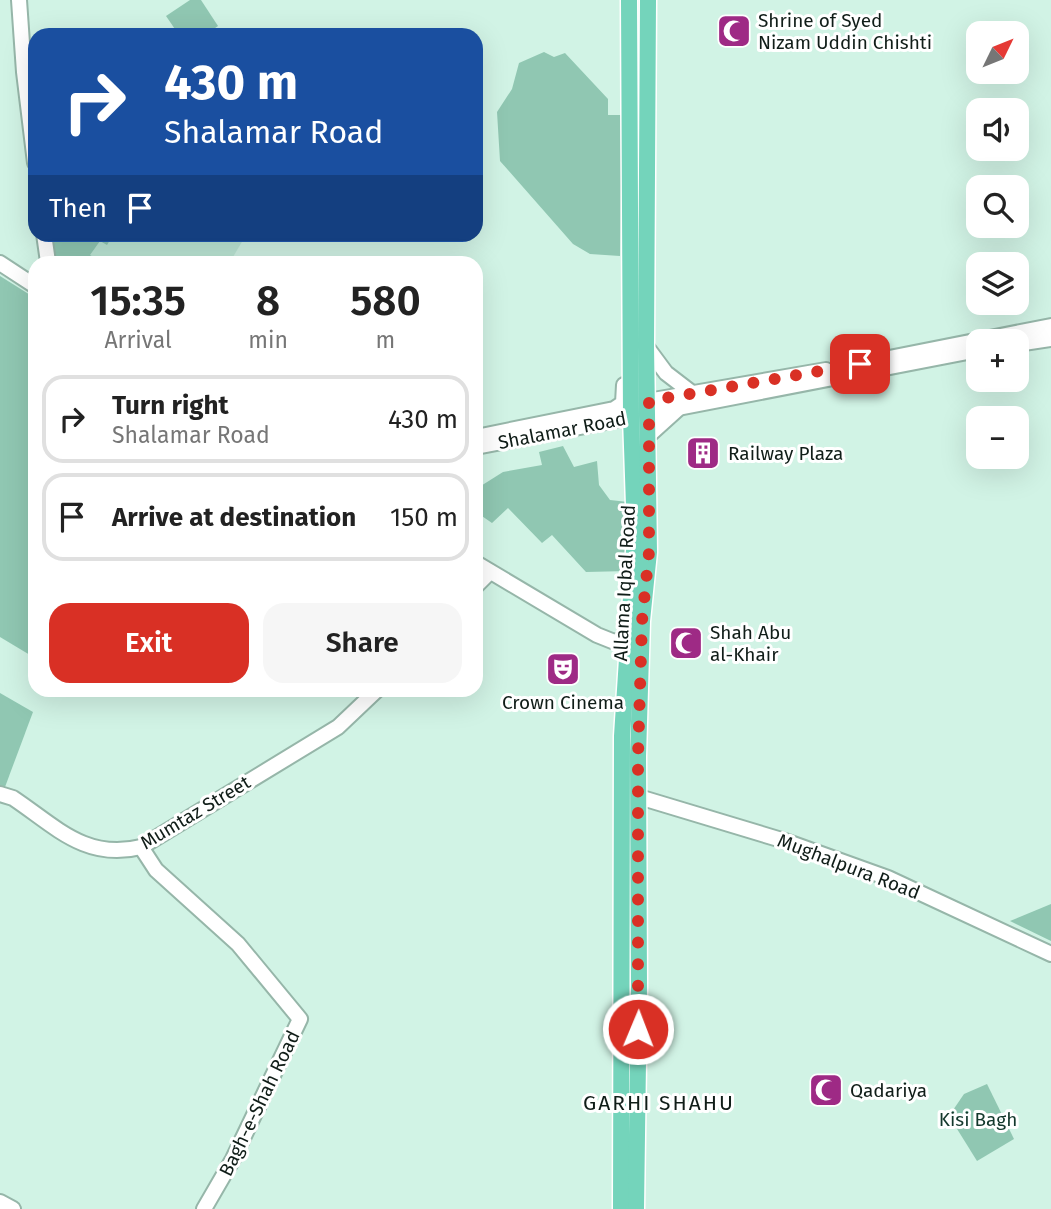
<!DOCTYPE html>
<meta charset="utf-8">
<style>
body{margin:0;font-family:"Fira Sans",sans-serif;background:#f6f6f6;color:#222;height:100vh;display:flex;flex-direction:column;font-size:26px;white-space:nowrap}
*{box-sizing:border-box;margin:0}
p{font-size:23px;color:#767676}
.icon{flex:none;width:38px;height:38px;fill:none;stroke:currentColor;stroke-width:2;stroke-linecap:round;stroke-linejoin:round}
.map{position:relative;flex:1;overflow:hidden}
.details{position:absolute;left:28px;top:256px;width:455px;height:441px;display:flex;flex-direction:column;background:#fff;border-radius:21px;box-shadow:0 7px 28px #0002}
.details>*{flex:none}
.banner{position:absolute;left:28px;top:28px;width:455px;height:214px;border-radius:21px;box-shadow:0 7px 28px #0002;background:#1a4fa0;color:#fff;overflow:hidden}
.needle{width:46px;rotate:47deg}
.controls{position:absolute;left:966px;top:21px;display:grid;gap:14px}
.controls a{display:grid;place-items:center;width:63px;height:63px;border-radius:14px;background:#fff;box-shadow:0 7px 28px #0002;font-size:35px}
.pin{position:absolute;display:grid;place-items:center;width:60px;height:60px;color:#fff;margin:-30px;border-radius:14px;box-shadow:0 4px 10px #0006}
.me{position:absolute;width:77px;margin:-38px;rotate:1deg;stroke-linejoin:round;filter:drop-shadow(0 0 5px #0008)}
.turn{display:flex;align-items:center;gap:24px;height:147px;padding:0 21px;font-size:32px}
.turn .icon{width:91px;height:91px;stroke-width:2.5}
.turn b{display:block;font-size:49px;line-height:60px}
.then{display:flex;align-items:center;height:66px;padding:0 21px;background:#0003;gap:14px;font-size:26px}
.eta{display:flex;justify-content:space-evenly;align-items:center;height:119px;text-align:center}
.eta b{font-size:42px;font-weight:600;line-height:49px}
.primary-button{display:flex;gap:14px;margin-top:auto;padding:14px 21px}
.primary-button a{flex:1;height:80px;border-radius:21px;background:#d93025;color:#fff;font-size:28px;font-weight:600;line-height:80px;text-align:center}
.primary-button a+a{background:#f6f6f6;color:#222}
ul{padding:0;list-style:none}
li{display:flex;align-items:center;gap:21px;height:88px;margin:0 14px 10px;padding:0 7px;border:4px solid #e0e0e0;border-radius:21px}
li div{flex:1}
li b{display:block;font-size:26px}
li em{font-style:normal}
.map>svg:first-child{display:block}
.built{fill:#bce6d5}
.green{fill:#90c7b2}
.lines{fill:none;stroke-linecap:round;stroke-linejoin:round}
.secondary-casing{stroke:#96b6a9;stroke-width:18}
.primary-casing{stroke:#fff;stroke-width:19}
.secondary{stroke:#fff;stroke-width:14}
.primary{stroke:#74d4bb;stroke-width:16}
.route{stroke:#d93025;stroke-width:12;stroke-dasharray:0 21.6}
.labels{text-anchor:middle;stroke-width:6;stroke-linejoin:round;paint-order:stroke}
.poi-label{font-size:19px;fill:#101d18;stroke:#fff;text-anchor:start}
.street-label{font-size:19px;fill:#101d18;stroke:#fff}
.park-label{font-size:19px;fill:#13382c;stroke:#fff}
.neighbourhood-label{font-size:21px;letter-spacing:2px;fill:#101d18;stroke:#fff}
</style>
<div class="map">
<svg width="1051" height="1209" viewBox="0 0 1051 1209">
<rect width="100%" height="100%" fill="#d1f3e5"/>
<!-- built -->
<polygon class="built" points="59,235 246,235 230,262 66,262"/>
<!-- green -->
<g class="green">
<polygon points="190,0 201,0 218,26 205,35 179,35 166,16"/>
<polygon points="544,52 554,57 565,53 608,99 608,115 622,115 620,256 590,254 573,244 500,161 497,112 512,89 519,63"/>
<polygon points="44,235 113,235 107,245 100,241 90,255 101,262 48,262"/>
<polygon points="0,276 35,298 35,658 0,637"/>
<polygon points="563,446 574,467 597,461 599,485 610,500 628,502 628,571 586,572 552,535 542,543 508,508 492,523 476,512 476,489 503,472 542,465 539,452"/>
<polygon points="0,693 33,712 2,795 0,794"/>
<polygon points="1051,904 1051,941 1010,921"/>
<polygon points="987,1084 1014,1139 977,1161 949,1116 964,1094"/>
</g>
<g class="lines">
<!-- secondary casing -->
<g class="secondary-casing">
<g id="secondary">
<polyline points="19,0 24,72 35,163"/>
<polyline points="44,234 48,262"/>
<polyline points="0,263 35,286"/>
<polyline points="1017,344 1051,339"/>
<polyline points="646,346 666,373 692,393"/>
<polyline points="874,361 1051,326"/>
<polyline points="636,403 826,370"/>
<polyline points="648,436 679,408"/>
<polyline points="476,437 614,409 623,403 624,385"/>
<polyline points="476,447 978,350"/>
<polyline points="476,563 597,635 612,641 637,643"/>
<polyline points="476,586 490,572"/>
<path d="M0,794L13,798C55,826 86,861 141,847L338,727L377,690"/>
<polyline points="639,797 785,841 888,878 1051,954"/>
<polyline points="141,847 156,870 238,944 300,1019 233,1159 204,1209"/>
<polyline points="0,1202 13,1209"/>
</g>
</g>
<!-- primary casing -->
<g class="primary-casing">
<g id="primary">
<polyline points="621,1209 622,736 635,535 631,417 629,0"/>
<polyline points="636,1209 639,987 638,756 642,621 649,552 646,346 648,0"/>
</g>
</g>
<!-- secondary -->
<use href="#secondary" class="secondary"/>
<!-- primary -->
<use href="#primary" class="primary"/>
</g>
<g class="lines">
<!-- route -->
<polyline class="route" points="638,1029 638,756 642,621 649,552 649,401 860,364"/>
</g>
<!-- icons -->
<defs>
<g id="mosque-square" transform="scale(1.75)"><rect x="-9" y="-9" width="18" height="18" rx="4" fill="#9e2a85" stroke="#fff"/><path d="M3.5-4.9A6 6 0 1 0 3.5 4.9A5 5 0 1 1 3.5-4.9Z" fill="#fff"/></g>
<g id="building-square" transform="scale(1.75)"><rect x="-9" y="-9" width="18" height="18" rx="4" fill="#9e2a85" stroke="#fff"/><path d="M-4-6H4V6H1V3H-1V6H-4ZM-2.5-4.3h1.7v1.8h-1.7ZM.8-4.3h1.7v1.8H.8ZM-2.5-1h1.7V.8h-1.7ZM.8-1h1.7V.8H.8Z" fill="#fff"/></g>
<g id="theatre-square" transform="scale(1.75)"><rect x="-9" y="-9" width="18" height="18" rx="4" fill="#9e2a85" stroke="#fff"/><path d="M-5-5.5Q0-4 5-5.5V0Q5 5 0 6Q-5 5-5 0ZM-3.3-2.5H-1v1.5H-3.3ZM1-2.5H3.3v1.5H1ZM-2.8 1Q0 5.5 2.8 1Z" fill="#fff"/></g>
</defs>
<g fill-rule="evenodd">
<use href="#mosque-square" x="734" y="31"/>
<use href="#building-square" x="703" y="453"/>
<use href="#mosque-square" x="686" y="643"/>
<use href="#theatre-square" x="563" y="669"/>
<use href="#mosque-square" x="826" y="1090"/>
</g>
<g class="labels">
<!-- poi labels -->
<g class="poi-label">
<text x="758" y="27">Shrine of Syed<tspan x="758" dy="22">Nizam Uddin Chishti</tspan></text>
<text x="728" y="460">Railway Plaza</text>
<text x="710" y="639">Shah Abu<tspan x="710" dy="22">al-Khair</tspan></text>
<text x="563" y="709" text-anchor="middle">Crown Cinema</text>
<text x="850" y="1097">Qadariya</text>
</g>
<!-- street labels -->
<g class="street-label">
<text transform="translate(562 430) rotate(-11)" y="7">Shalamar Road</text>
<text transform="translate(624 583) rotate(-87)" y="7">Allama Iqbal Road</text>
<text transform="translate(195 812) rotate(-31)" y="7">Mumtaz Street</text>
<text transform="translate(849 866) rotate(21)" y="7">Mughalpura Road</text>
<text transform="translate(259 1103) rotate(-64)" y="7">Bagh-e-Shah Road</text>
</g>
<!-- park labels -->
<g class="park-label">
<text x="978" y="1126">Kisi Bagh</text>
</g>
<!-- neighbourhood labels -->
<g class="neighbourhood-label">
<text x="659" y="1110">GARHI SHAHU</text>
</g>
</g>
</svg>
<div class="controls">
<a><svg class="needle" viewBox="-14 -14 28 28"><path d="M0-13l5 13h-10z" fill="#e53935"/><path d="M0 13l5-13h-10z" fill="#767676"/></svg></a>
<a><svg class="icon" aria-label="sound" viewBox="0 0 24 24"><path d="M4 9h4l5-4v14l-5-4H4zM17 9q2 3 0 6"/></svg></a>
<a><svg class="icon" aria-label="search" viewBox="0 0 24 24"><circle cx="10" cy="10" r="6"/><path d="M15 15l6 6"/></svg></a>
<a><svg class="icon" aria-label="layers" viewBox="0 0 24 24"><path d="M12 4l9 5-9 5-9-5zM3 14l9 5 9-5"/></svg></a>
<a>+</a>
<a>−</a>
</div>
<div class="pin" style="left:860px;top:364px;background:#d93025"><svg class="icon" aria-label="arrive" viewBox="0 0 24 24"><path d="M6 21V4h12l-3 4 3 4H6"/></svg></div>
<svg class="me" style="left:638px;top:1029px" viewBox="-20 -20 40 40"><circle r="17" fill="#d93025" stroke="#fff" stroke-width="3"/><path d="M0-11L8 9 0 5-8 9z" fill="#fff"/></svg>
<div class="banner">
<div class="turn"><svg class="icon" aria-label="right" viewBox="0 0 24 24"><path d="M7 20v-9h11M14 6l5 5-5 5"/></svg><div><b>430 m</b>Shalamar Road</div></div>
<div class="then">Then<svg class="icon" aria-label="arrive" viewBox="0 0 24 24"><path d="M6 21V4h12l-3 4 3 4H6"/></svg></div>
</div>
<section class="details">
<div class="eta">
<div><b>15:35</b><p>Arrival</p></div>
<div><b>8</b><p>min</p></div>
<div><b>580</b><p>m</p></div>
</div>
<ul>
<li><svg class="icon" aria-label="right" viewBox="0 0 24 24"><path d="M7 20v-9h11M14 6l5 5-5 5"/></svg><div><b>Turn right</b><p>Shalamar Road</p></div><em>430 m</em></li>
<li><svg class="icon" aria-label="arrive" viewBox="0 0 24 24"><path d="M6 21V4h12l-3 4 3 4H6"/></svg><div><b>Arrive at destination</b></div><em>150 m</em></li>
</ul>
<div class="primary-button"><a>Exit</a><a>Share</a></div>
</section>
</div>
